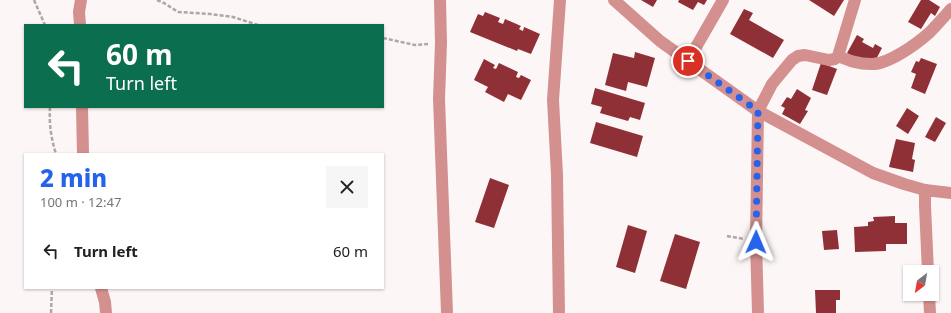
<!DOCTYPE html>
<meta charset="utf-8">
<style>
body{margin:0;font-family:"Noto Sans",sans-serif;background:#f6f6f6;color:#202124;height:100vh;display:flex;flex-direction:column;font-size:15px;white-space:nowrap}
*{box-sizing:border-box;margin:0}
p{font-size:13px;color:#757577}
.icon{flex:none;width:22px;height:22px;fill:none;stroke:currentColor;stroke-width:2;stroke-linecap:round;stroke-linejoin:round}
.map{position:relative;flex:1;overflow:hidden}
.sheet{position:absolute;left:24px;top:153px;width:360px;height:136px;display:flex;flex-direction:column;background:#fff;border-radius:0px;box-shadow:0 1px 3px #0004}
.sheet>*{flex:none}
.top-card{position:absolute;left:24px;top:24px;width:360px;height:84px;border-radius:0px;box-shadow:0 1px 3px #0004;background:#0b6e4f;color:#fff;overflow:hidden}
.needle{width:26px;rotate:211deg}
.tools{position:absolute;left:903px;top:265px;display:grid;gap:8px}
.tools a{display:grid;place-items:center;width:36px;height:36px;border-radius:0px;background:#fff;box-shadow:0 1px 3px #0004;font-size:20px}
.pin{position:absolute;display:grid;place-items:center;width:34px;height:34px;color:#fff;margin:-17px;border:2px solid #fff;border-radius:50%;box-shadow:0 1px 4px #0007}
.me{position:absolute;width:44px;margin:-22px;rotate:1deg;stroke-linejoin:round;filter:drop-shadow(0 0 3px #0008)}
.turn{display:flex;align-items:center;gap:14px;height:84px;padding:0 16px;font-size:18px}
.turn .icon{width:52px;height:52px;stroke-width:2.5}
.turn b{display:block;font-size:28px;line-height:34px}
.round{display:grid;place-items:center;flex:none;width:42px;height:42px;border-radius:0px;background:#f6f6f6}
.headline{display:flex;align-items:center;justify-content:space-between;height:68px;padding:0 16px}
h1{font-size:24px;font-weight:800;line-height:30px;color:#2563eb}
ul{padding:0;list-style:none}
li{display:flex;align-items:center;gap:12px;height:60px;padding:0 16px}
li div{flex:1}
li b{display:block;font-size:15px}
li em{font-style:normal}
.map>svg:first-child{display:block}
.building{fill:#8f3037}
.lines{fill:none;stroke-linecap:round;stroke-linejoin:round}
.path{stroke:#aea7a7;stroke-width:2.5;stroke-dasharray:4 2;stroke-linecap:butt}
.street{stroke:#d48f8f;stroke-width:12}
.route{stroke:#2563eb;stroke-width:7;stroke-dasharray:0 12.6}
</style>
<div class="map">
<svg width="951" height="313" viewBox="0 0 951 313">
<rect width="100%" height="100%" fill="#fdf6f6"/>
<!-- building -->
<g class="building">
<polygon points="641,0 657,0 653,7"/>
<polygon points="679,0 707,0 704,5 698,2 693,10 678,2"/>
<polygon points="809,0 844,0 834,16"/>
<polygon points="921,0 929,0 940,7 935,16 931,13 921,29 908,22"/>
<polygon points="744,9 753,13 749,20 784,40 773,58 730,34"/>
<polygon points="485,12 500,18 498,22 503,24 505,19 521,26 519,29 523,31 524,27 540,34 531,54 518,49 517,51 470,32 478,14 483,16"/>
<polygon points="857,35 864,39 862,42 873,48 875,44 882,48 872,67 847,53"/>
<polygon points="635,52 655,58 647,87 628,82 626,91 605,85 613,53 634,58"/>
<polygon points="921,58 937,64 925,94 911,88 916,74 911,72 916,61 919,62"/>
<polygon points="484,59 495,65 493,68 496,69 499,63 518,72 516,77 519,78 521,75 531,80 521,100 508,94 504,102 485,92 488,87 474,80"/>
<polygon points="821,63 837,69 827,95 812,90"/>
<polygon points="595,88 645,103 640,120 630,117 628,121 600,113 602,107 591,104"/>
<polygon points="797,89 811,98 805,110 808,111 800,124 782,114 785,108 781,106 787,97 791,99"/>
<polygon points="907,108 919,116 908,134 896,126"/>
<polygon points="936,117 946,123 935,142 925,137"/>
<polygon points="596,122 643,136 637,157 590,143"/>
<polygon points="896,139 915,143 912,159 915,160 913,172 889,167"/>
<polygon points="490,178 509,185 494,228 475,222"/>
<polygon points="895,216 895,223 907,223 907,244 886,244 886,251 855,252 854,227 868,226 868,222 874,221 873,217"/>
<polygon points="628,225 647,231 635,273 616,267"/>
<polygon points="837,230 839,249 824,250 822,231"/>
<polygon points="675,234 700,242 686,289 660,281"/>
<polygon points="815,290 840,290 840,300 836,300 836,313 816,313"/>
</g>
<g class="lines">
<!-- path -->
<g class="path">
<polyline points="34,0 45,25"/>
<polyline points="157,0 164,3 178,12 210,14 233,17 258,25"/>
<polyline points="383,38 415,45 428,44"/>
<path d="M50,107C49,124 51,138 56,154"/>
<polyline points="727,236 744,239"/>
<polyline points="51,313 52,288"/>
</g>
<!-- street -->
<g class="street">
<polyline points="440,0 441,43 439,99 447,313"/>
<polyline points="614,0 660,41 758,111 873,173 904,184 925,190"/>
<polyline points="80,25 79,12 81,0"/>
<path d="M838,56C850,61 858,64 871,64C888,65 918,43 930,32C937,25 944,17 951,9"/>
<polyline points="688,61 723,0"/>
<polyline points="82,107 83,154"/>
<polyline points="928,272 925,206 925,190 951,193"/>
<polyline points="101,288 105,302 106,313"/>
<polyline points="929,294 930,313"/>
<polyline points="559,313 557,175 553,100 560,0"/>
<polyline points="758,313 756,242 758,111 772,84 792,60 798,56 805,55 829,60 835,59 838,56 855,0"/>
</g>
</g>
<g class="lines">
<!-- route -->
<polyline class="route" points="688,61 758,111 756,242"/>
</g>
</svg>
<div class="tools">
<a><svg class="needle" viewBox="-14 -14 28 28"><path d="M0-13l5 13h-10z" fill="#e53935"/><path d="M0 13l5-13h-10z" fill="#757577"/></svg></a>
</div>
<div class="pin" style="left:688px;top:61px;background:#d93025"><svg class="icon" aria-label="arrive" viewBox="0 0 24 24"><path d="M6 21V4h12l-3 4 3 4H6"/></svg></div>
<svg class="me" style="left:756px;top:242px" viewBox="-20 -20 40 40"><path d="M0-17L14 15 0 8-14 15z" fill="#2563eb" stroke="#fff" stroke-width="4"/></svg>
<div class="top-card">
<div class="turn"><svg class="icon" aria-label="left" viewBox="0 0 24 24"><path d="M17 20v-9H6M10 6l-5 5 5 5"/></svg><div><b>60 m</b>Turn left</div></div>
</div>
<section class="sheet">
<div class="headline"><div><h1>2 min</h1><p>100 m · 12:47</p></div><a class="round"><svg class="icon" aria-label="close" viewBox="0 0 24 24"><path d="M6 6l12 12M18 6L6 18"/></svg></a></div>
<ul>
<li><svg class="icon" aria-label="left" viewBox="0 0 24 24"><path d="M17 20v-9H6M10 6l-5 5 5 5"/></svg><div><b>Turn left</b></div><em>60 m</em></li>
</ul>
</section>
</div>
